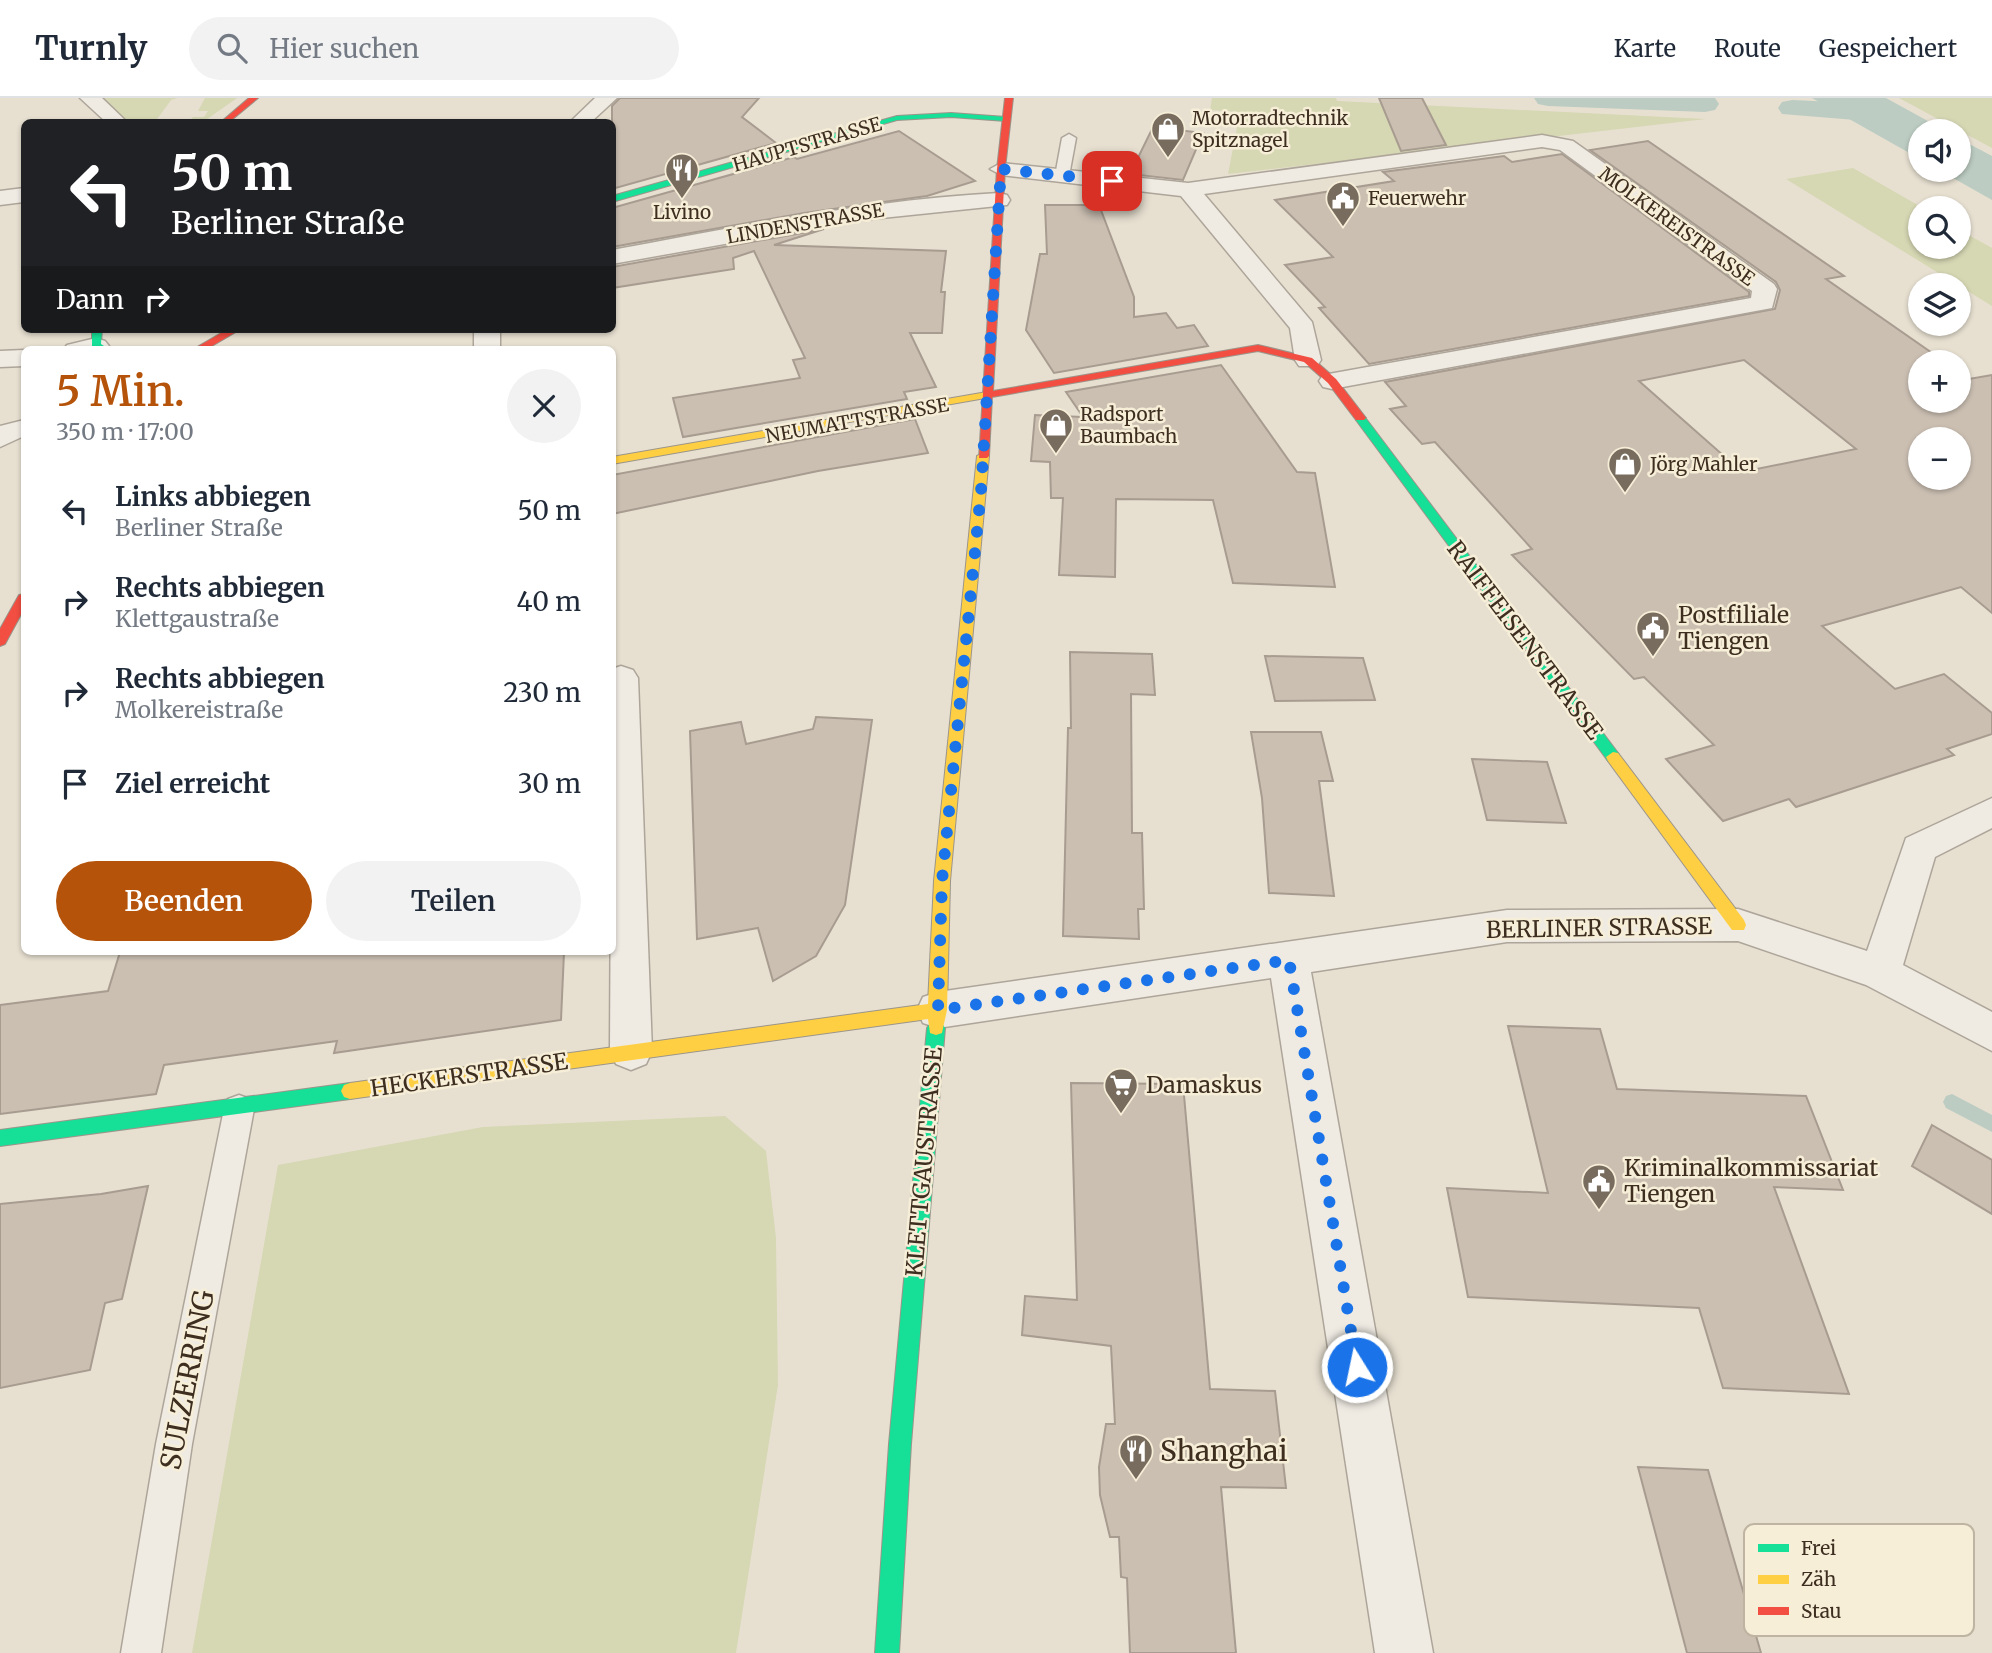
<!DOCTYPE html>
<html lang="de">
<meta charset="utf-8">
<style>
body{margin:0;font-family:Merriweather,serif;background:#f2f2f3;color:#1f2937;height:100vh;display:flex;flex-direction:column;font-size:26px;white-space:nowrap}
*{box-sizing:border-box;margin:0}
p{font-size:23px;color:#747a83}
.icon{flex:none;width:38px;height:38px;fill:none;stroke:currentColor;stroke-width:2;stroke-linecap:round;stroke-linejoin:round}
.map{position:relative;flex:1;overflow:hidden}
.drawer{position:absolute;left:21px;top:248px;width:595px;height:609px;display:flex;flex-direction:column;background:#fff;border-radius:10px;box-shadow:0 2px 5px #0004}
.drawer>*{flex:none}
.guide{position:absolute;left:21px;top:21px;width:595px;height:214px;border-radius:10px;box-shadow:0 2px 5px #0004;background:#202124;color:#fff;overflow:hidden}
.buttons{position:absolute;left:1908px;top:21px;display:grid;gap:14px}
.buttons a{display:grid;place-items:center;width:63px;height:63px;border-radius:50%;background:#fff;box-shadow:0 2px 5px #0004;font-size:35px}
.pin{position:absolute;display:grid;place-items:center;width:60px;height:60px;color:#fff;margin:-30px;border-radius:14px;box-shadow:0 4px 10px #0006}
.me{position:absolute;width:77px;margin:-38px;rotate:350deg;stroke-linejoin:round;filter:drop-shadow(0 0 5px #0008)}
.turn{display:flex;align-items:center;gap:24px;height:147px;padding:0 35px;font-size:32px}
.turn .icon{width:91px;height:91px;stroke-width:2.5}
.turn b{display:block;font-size:49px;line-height:60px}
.then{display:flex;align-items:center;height:66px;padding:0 35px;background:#0003;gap:14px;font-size:26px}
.round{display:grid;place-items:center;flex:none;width:74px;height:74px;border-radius:37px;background:#f2f2f3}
.headline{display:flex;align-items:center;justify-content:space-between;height:119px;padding:0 35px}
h1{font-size:42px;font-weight:600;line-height:52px;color:#b45309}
.button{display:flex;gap:14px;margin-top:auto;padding:14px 35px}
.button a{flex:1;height:80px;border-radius:42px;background:#b45309;color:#fff;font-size:28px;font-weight:600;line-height:80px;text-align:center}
.button a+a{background:#f2f2f3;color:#1f2937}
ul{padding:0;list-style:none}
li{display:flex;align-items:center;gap:21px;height:91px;padding:0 35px}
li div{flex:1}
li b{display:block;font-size:26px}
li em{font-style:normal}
header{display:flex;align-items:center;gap:42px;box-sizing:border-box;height:98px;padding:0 35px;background:#fff;border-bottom:2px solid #e0e1e3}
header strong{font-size:33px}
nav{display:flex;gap:38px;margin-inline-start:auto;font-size:24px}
.search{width:490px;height:63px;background:#f2f2f3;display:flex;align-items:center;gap:18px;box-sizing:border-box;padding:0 24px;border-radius:38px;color:#747a83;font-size:26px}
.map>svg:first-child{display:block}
.green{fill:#d6d7b3}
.water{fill:#bcccc2}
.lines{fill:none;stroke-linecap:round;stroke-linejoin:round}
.stream{fill:#bcccc2;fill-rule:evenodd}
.canal{fill:#bcccc2;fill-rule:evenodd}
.building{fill:#cbbfb2;stroke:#a89c90;stroke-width:2;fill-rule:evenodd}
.lane-casing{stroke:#ada599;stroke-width:3}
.street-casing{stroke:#ada599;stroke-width:3}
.fast-casing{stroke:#9c958a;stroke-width:2}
.slow-casing{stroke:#9c958a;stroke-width:2}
.jam-casing{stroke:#9c958a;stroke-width:2}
.lane{fill:#efebe3;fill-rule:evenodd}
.street{fill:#efebe3;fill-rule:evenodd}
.fast{fill:#16e098;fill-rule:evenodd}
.slow{fill:#ffcf43;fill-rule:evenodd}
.jam{fill:#f24e42;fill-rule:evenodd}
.route{stroke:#1a73e8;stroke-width:12;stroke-dasharray:0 21.6}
.labels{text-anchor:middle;stroke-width:5;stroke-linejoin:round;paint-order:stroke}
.far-poi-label{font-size:19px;fill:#3d2e20;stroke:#f7eed8;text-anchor:start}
.far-street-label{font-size:19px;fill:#3d2e20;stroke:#f7eed8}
.poi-label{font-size:23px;fill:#3d2e20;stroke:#f7eed8;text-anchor:start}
.street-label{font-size:23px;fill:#3d2e20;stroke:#f7eed8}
.near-street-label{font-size:28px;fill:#3d2e20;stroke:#f7eed8}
.near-poi-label{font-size:28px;fill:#3d2e20;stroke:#f7eed8;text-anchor:start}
.key{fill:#f7eed8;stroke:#bfb4a1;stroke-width:2}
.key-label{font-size:19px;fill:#3d2e20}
</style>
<header>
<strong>Turnly</strong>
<div class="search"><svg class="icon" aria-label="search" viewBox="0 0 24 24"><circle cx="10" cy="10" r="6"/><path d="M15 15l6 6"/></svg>Hier suchen</div>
<nav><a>Karte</a><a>Route</a><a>Gespeichert</a></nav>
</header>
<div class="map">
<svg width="1992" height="1555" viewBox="0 0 1992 1555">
<rect width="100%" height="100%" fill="#e7e0d1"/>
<!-- green -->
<g class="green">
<polygon points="103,0 178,0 171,2 155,24 128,24"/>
<polygon points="205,0 237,0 203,24 189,24 193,19 204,19 208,13 198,13"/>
<polygon points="1212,0 1336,0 1337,3 1706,21 1228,76 1240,14 1210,12"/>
<polygon points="1899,0 1992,0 1992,50"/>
<polygon points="1853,70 1923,110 1920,110 1920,149 1958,149 1958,131 1992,150 1992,208 1786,81"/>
<polygon points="725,1018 766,1053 776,1140 778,1287 736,1555 192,1555 278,1067 483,1029"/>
</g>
<!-- water -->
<g class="water">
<polygon points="1812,0 1886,0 1946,33 1920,33 1920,61"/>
<polygon points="1958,40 1992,58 1992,102 1939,72 1958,72"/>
</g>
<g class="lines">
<!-- stream -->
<polygon class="stream" points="1952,996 1992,1017 1992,1034 1946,1010 1943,1004 1946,998"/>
<!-- canal -->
<g class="canal">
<polygon points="1534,0 1715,0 1719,6 1715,12 1705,14 1548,8 1538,6"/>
<polygon points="1792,2 1880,6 1890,9 1894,15 1890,21 1880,24 1782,16 1778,10 1782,4"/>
</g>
</g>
<!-- building -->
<g class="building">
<polygon points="620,0 759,0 742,19 776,45 612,91 612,8"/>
<polygon points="1379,0 1422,0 1446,47 1401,53"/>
<polygon points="1153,29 1203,35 1183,82 1130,76"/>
<polygon points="899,33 975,83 927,98 804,115 612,149 612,110 794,59 797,61"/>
<path d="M1648,43L1844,178L1826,181L1945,264H1920V303H1958V274L1969,281L1992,277V515L1961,489L1822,528L1895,591L1944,576L1992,615V636L1947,651L1954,657L1796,709L1789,701L1723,723L1666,661L1714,647L1644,579L1634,581L1512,457L1532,451L1435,344L1422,346L1390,311L1406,308L1385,284L1775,211L1780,192L1776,184L1590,52ZM1744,262L1856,351L1742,374L1639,283ZM1920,341H1958V380H1920Z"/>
<polygon points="1562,56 1749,194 1749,198 1369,266 1319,210 1325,209 1285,167 1333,159 1275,102 1394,83 1383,74 1504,58 1512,64"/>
<polygon points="1045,107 1099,107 1134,199 1134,219 1166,215 1177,230 1194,227 1208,248 1054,275 1026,232 1040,156 1047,156"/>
<polygon points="824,131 774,147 946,153 941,194 945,194 942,235 910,235 936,289 904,294 907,301 683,339 673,300 800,280 793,262 805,260 754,153 733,160 734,171 612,190 612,169"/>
<polygon points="1221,267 1297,374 1315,375 1335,489 1233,485 1213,402 1116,401 1115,479 1059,477 1063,400 1051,400 1050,364 1031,363 1035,317 1083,319 1066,294"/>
<polygon points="915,321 928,355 818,373 612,416 612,377"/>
<polygon points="1070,554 1152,556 1155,597 1131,596 1132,735 1142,735 1144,811 1138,811 1139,841 1063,838 1068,630 1071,630"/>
<polygon points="1265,558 1363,560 1375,602 1275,603"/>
<polygon points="816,619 872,622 845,807 816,858 773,883 758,830 697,841 690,633 741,624 746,646 813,631"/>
<polygon points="1251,634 1321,634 1333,683 1319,683 1334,798 1269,795 1262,700"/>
<polygon points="1472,661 1547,664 1566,725 1487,722"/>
<polygon points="120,854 564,854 561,922 334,955 337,943 164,967 156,996 0,1016 0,907 108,893"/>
<polygon points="1508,928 1600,931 1617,991 1806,998 1843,1092 1774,1089 1849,1296 1723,1290 1699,1210 1468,1199 1447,1090 1548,1095"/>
<polygon points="1071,985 1183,986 1210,1291 1275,1293 1286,1390 1221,1389 1236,1555 1130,1555 1127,1480 1121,1479 1119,1439 1110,1439 1100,1397 1099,1369 1106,1326 1115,1326 1111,1248 1022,1237 1025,1198 1077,1202"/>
<polygon points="1932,1027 1992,1062 1992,1116 1912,1068"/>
<polygon points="148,1088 122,1201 105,1205 90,1272 0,1290 0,1106 101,1096"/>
<polygon points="1638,1369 1708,1372 1761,1555 1687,1555"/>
</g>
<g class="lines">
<!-- lane casing -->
<g class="lane-casing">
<g id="lane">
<polygon points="1069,36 1076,40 1069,78 1062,82 1055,78 1062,40"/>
<polygon points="239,997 250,1001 254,1011 192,1346 161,1555 121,1555 156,1346 224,1011 228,1001"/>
</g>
</g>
<!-- street casing -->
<g class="street-casing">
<g id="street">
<polygon points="80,0 102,0 127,24 106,24"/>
<polygon points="595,0 617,0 591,24 570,24"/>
<polygon points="1542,37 1573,43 1774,186 1777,191 1772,210 1332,291 1323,289 1319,283 1323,277 1751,200 1752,193 1560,52 1542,49 1204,96 1312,224 1321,262 1317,268 1299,268 1295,262 1290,230 1181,98 1001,77 990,71 1001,65 1188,85"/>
<polygon points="24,90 24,104 0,107 0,93"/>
<path d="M999,95L1007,97L1010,102L1007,107L853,123L612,166V152C741,128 868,102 999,95Z"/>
<rect x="474" y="231" width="26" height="21"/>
<polygon points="96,240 105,243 109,248 106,252 63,252 67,247"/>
<polygon points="24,252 24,268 0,269 0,253"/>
<polygon points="24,322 24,338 0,349 0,328"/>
<polygon points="621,568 633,572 638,580 652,953 646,966 631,972 616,966 610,953 612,571"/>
<polygon points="1992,700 1992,730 1935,759 1903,867 1992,914 1992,953 1866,887 1738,843 1507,844 1311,874 1433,1555 1375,1555 1271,880 938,930 923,925 917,912 923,899 938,894 1507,812 1738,811 1867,853 1906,740"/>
</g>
</g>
<!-- fast casing -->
<g class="fast-casing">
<g id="fast">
<polygon points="951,15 1006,19 1010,21 1006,23 951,19 897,22 612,104 612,98 897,18"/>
<polygon points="92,231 102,231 101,246 110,252 92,250"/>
<polygon points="1360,317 1364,318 1618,655 1620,659 1618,663 1608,663 1356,322 1356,318"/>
<polygon points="936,923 942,925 945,930 911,1346 899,1555 875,1555 889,1346 927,930 930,925"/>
<polygon points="350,985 356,987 359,993 356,999 350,1001 0,1048 0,1032"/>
</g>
</g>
<!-- slow casing -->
<g class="slow-casing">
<g id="slow">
<polygon points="987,294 991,295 991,299 612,366 612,359"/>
<polygon points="983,355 989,358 950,783 947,912 942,935 936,937 930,935 928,921 350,1001 344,999 341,993 344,987 350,985 928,906 934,783 977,358"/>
<polygon points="1613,654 1618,655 1744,822 1746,827 1744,832 1732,832 1608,663 1606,659"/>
</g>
</g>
<!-- jam casing -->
<g class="jam-casing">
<g id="jam">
<polygon points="249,0 258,0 229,24 221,24"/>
<polygon points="1005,0 1013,0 1005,71 993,293 1258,247 1312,260 1336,281 1366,320 1364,322 1356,322 1328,285 1304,264 1258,253 992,299 989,358 987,360 979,360 997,71"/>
<polygon points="228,231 241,231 205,252 192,252"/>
<polygon points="24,496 24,511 5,546 0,548 0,531 19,497"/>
</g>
</g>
<!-- lane -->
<use href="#lane" class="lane"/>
<!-- street -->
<use href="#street" class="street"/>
<!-- fast -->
<use href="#fast" class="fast"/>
<!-- slow -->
<use href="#slow" class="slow"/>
<!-- jam -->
<use href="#jam" class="jam"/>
</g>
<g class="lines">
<!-- route -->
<polyline class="route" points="1112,83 1001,71 981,393 942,783 938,912 1289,862 1357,1269"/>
</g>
<!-- icons -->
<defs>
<g id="shop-pin" transform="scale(1.75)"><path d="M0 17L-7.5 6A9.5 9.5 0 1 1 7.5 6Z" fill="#786c5e" stroke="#f7eed8"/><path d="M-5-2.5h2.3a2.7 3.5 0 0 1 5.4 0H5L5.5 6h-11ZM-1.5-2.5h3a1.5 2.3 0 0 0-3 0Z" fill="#fff"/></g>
<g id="restaurant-pin" transform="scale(1.75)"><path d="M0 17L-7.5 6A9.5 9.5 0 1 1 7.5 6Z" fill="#786c5e" stroke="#f7eed8"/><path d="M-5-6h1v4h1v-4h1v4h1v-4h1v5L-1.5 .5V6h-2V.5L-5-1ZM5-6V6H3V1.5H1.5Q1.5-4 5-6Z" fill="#fff"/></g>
<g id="civic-pin" transform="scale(1.75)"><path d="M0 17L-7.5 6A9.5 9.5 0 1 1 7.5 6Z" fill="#786c5e" stroke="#f7eed8"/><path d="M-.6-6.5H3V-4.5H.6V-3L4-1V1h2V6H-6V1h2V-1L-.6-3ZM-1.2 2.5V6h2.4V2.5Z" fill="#fff"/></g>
<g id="supermarket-pin" transform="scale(1.75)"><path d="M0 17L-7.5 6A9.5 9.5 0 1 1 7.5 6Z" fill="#786c5e" stroke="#f7eed8"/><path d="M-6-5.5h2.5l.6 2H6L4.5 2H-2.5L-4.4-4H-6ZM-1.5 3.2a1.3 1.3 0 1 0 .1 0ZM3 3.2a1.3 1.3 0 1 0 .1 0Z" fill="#fff"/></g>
</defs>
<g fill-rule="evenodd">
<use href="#shop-pin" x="1168" y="31"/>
<use href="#restaurant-pin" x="682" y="72"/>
<use href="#civic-pin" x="1343" y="100"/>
<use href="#shop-pin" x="1056" y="327"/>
<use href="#shop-pin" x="1625" y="366"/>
<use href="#civic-pin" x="1653" y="530"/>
<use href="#supermarket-pin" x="1121" y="987"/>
<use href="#civic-pin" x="1599" y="1083"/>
<use href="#restaurant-pin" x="1136" y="1353"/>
</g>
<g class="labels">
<!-- far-poi labels -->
<g class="far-poi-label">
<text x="1192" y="27">Motorradtechnik<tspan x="1192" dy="22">Spitznagel</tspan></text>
<text x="1368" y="107">Feuerwehr</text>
<text x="682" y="121" text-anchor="middle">Livino</text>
<text x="1080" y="323">Radsport<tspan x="1080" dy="22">Baumbach</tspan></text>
<text x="1650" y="373">Jörg Mahler</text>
</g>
<!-- far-street labels -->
<g class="far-street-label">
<text transform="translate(807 46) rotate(-16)" y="7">HAUPTSTRASSE</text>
<text transform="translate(805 125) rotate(-10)" y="7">LINDENSTRASSE</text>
<text transform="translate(1677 128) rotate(36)" y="7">MOLKEREISTRASSE</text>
<text transform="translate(857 322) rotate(-10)" y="7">NEUMATTSTRASSE</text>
</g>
<!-- poi labels -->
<g class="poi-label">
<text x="1678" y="525">Postfiliale<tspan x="1678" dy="26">Tiengen</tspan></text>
<text x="1146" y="995">Damaskus</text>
<text x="1624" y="1078">Kriminalkommissariat<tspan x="1624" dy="26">Tiengen</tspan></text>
</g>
<!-- street labels -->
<g class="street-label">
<text transform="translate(1525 542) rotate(53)" y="8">RAIFFEISENSTRASSE</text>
<text transform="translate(1599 830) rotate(-1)" y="8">BERLINER STRASSE</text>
<text transform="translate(469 977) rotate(-8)" y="8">HECKERSTRASSE</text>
<text transform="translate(924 1064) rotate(-85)" y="8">KLETTGAUSTRASSE</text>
</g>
<!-- near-street labels -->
<g class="near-street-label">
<text transform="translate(187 1282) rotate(-79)" y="10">SULZERRING</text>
</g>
<!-- near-poi labels -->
<g class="near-poi-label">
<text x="1160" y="1363">Shanghai</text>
</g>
</g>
<!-- legend -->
<rect x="1744" y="1426" width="230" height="112" rx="10" class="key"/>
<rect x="1758" y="1446" width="31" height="8" fill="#16e098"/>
<rect x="1758" y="1477" width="31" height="9" fill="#ffcf43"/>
<rect x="1758" y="1509" width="31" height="8" fill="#f24e42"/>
<g class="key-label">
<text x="1801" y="1457">Frei</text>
<text x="1801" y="1488">Zäh</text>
<text x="1801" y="1520">Stau</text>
</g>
</svg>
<div class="buttons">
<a><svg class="icon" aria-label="sound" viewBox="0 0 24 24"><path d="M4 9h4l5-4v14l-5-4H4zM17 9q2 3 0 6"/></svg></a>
<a><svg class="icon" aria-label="search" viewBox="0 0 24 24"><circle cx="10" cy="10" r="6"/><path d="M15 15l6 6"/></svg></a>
<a><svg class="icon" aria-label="layers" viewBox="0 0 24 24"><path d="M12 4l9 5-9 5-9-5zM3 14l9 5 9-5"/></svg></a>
<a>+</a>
<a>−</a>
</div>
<div class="pin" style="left:1112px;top:83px;background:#d93025"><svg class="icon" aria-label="arrive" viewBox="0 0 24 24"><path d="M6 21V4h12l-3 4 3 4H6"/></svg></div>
<svg class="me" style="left:1357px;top:1269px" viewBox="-20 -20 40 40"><circle r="17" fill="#1a73e8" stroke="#fff" stroke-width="3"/><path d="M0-11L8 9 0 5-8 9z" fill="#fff"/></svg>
<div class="guide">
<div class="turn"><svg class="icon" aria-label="left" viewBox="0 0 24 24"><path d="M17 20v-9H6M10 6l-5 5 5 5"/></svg><div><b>50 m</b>Berliner Straße</div></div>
<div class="then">Dann<svg class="icon" aria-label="right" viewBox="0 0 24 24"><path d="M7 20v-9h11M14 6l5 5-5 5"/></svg></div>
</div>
<section class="drawer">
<div class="headline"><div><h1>5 Min.</h1><p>350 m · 17:00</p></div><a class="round"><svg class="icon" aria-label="close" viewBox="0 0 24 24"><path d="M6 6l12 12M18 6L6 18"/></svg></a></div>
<ul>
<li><svg class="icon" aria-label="left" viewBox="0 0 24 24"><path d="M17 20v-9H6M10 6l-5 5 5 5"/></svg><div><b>Links abbiegen</b><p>Berliner Straße</p></div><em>50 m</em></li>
<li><svg class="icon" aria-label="right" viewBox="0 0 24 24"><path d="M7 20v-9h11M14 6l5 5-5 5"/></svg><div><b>Rechts abbiegen</b><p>Klettgaustraße</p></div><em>40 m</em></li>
<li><svg class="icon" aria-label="right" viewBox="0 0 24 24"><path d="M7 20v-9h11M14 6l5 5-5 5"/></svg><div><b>Rechts abbiegen</b><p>Molkereistraße</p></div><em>230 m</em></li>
<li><svg class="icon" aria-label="arrive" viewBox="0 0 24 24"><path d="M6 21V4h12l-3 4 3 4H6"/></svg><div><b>Ziel erreicht</b></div><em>30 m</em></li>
</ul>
<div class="button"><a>Beenden</a><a>Teilen</a></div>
</section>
</div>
